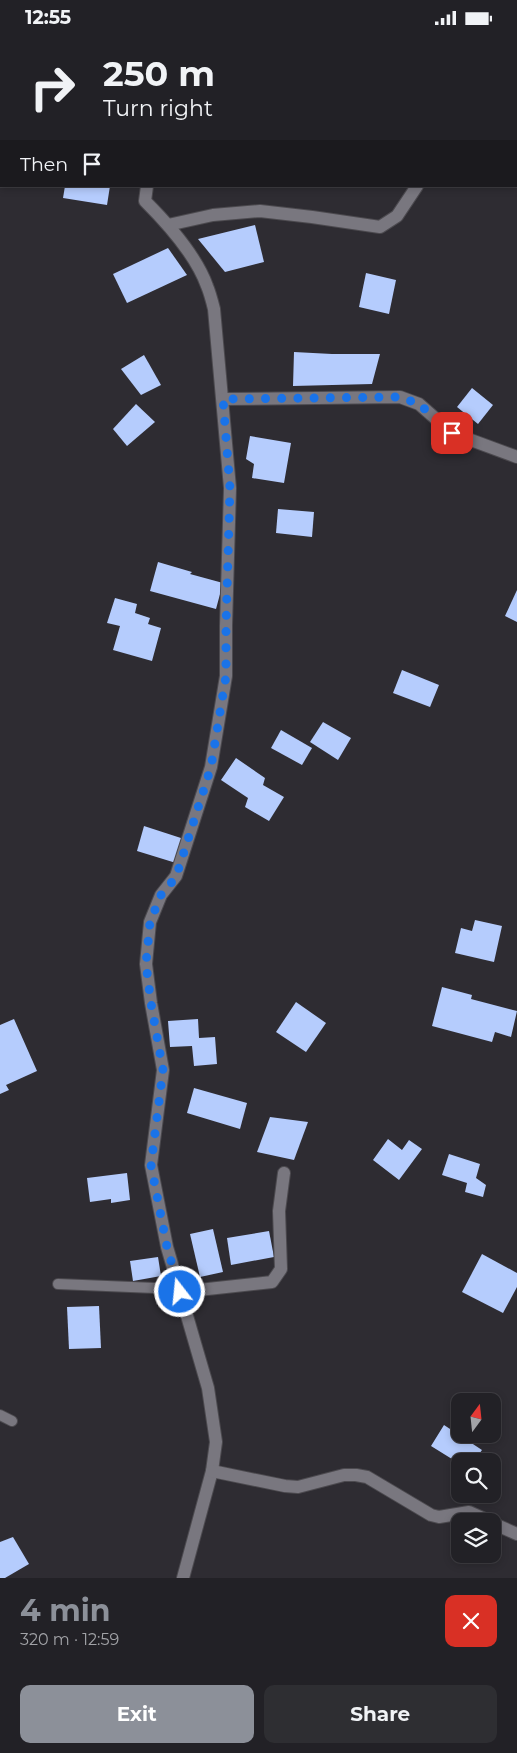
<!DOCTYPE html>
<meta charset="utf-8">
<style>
body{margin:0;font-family:Montserrat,sans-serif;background:#2e2e32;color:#f1f3f6;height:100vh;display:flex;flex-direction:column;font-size:19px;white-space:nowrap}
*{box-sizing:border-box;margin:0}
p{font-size:16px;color:#a2a3a7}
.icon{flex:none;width:28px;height:28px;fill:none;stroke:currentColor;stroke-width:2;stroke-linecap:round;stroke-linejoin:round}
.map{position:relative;height:1543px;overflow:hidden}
.details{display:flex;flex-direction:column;background:#222126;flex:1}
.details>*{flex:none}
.hud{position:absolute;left:0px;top:0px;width:518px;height:152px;box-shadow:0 2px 8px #0003,0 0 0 1px #3f3e43;background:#222126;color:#f1f3f6;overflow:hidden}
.needle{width:32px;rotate:15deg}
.buttons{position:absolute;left:451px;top:1358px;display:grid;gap:10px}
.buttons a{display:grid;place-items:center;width:50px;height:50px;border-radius:10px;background:#222126;box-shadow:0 2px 8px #0003,0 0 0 1px #3f3e43;font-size:25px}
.pin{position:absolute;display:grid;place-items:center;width:42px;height:42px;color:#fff;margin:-21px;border-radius:10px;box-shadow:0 2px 8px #0006}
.me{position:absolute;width:55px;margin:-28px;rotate:344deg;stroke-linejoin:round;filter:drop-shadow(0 0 4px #0008)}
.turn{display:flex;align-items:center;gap:18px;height:105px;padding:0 20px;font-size:22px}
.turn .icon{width:65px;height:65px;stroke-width:2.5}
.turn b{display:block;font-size:35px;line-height:42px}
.then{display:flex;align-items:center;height:48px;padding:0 20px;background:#0003;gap:10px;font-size:19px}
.round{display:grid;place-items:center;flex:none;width:52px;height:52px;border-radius:10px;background:#2e2e32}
.head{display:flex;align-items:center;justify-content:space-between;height:85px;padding:0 20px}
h1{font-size:30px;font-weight:700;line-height:38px;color:#8c9099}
.action{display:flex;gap:10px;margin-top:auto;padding:10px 20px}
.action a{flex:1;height:58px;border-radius:10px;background:#8c9099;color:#fff;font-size:20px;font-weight:700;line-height:58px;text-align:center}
.action a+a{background:#2e2e32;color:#f1f3f6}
.status{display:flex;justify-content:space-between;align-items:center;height:35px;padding:0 25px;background:#222126;direction:ltr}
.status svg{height:14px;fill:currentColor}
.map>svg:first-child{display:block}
.building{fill:#b5ccfd}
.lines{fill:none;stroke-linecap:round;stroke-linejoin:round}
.service-casing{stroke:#4c4a4f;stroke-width:12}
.minor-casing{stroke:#4c4a4f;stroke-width:14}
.service{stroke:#79777f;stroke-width:10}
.minor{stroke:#79777f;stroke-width:12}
.route{stroke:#1a73e8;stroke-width:9;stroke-dasharray:0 16.2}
</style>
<div class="status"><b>12:55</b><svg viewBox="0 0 49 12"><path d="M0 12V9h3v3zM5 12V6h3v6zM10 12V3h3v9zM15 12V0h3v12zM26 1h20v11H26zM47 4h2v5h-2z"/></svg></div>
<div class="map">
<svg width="517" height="1543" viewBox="0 0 517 1543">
<rect width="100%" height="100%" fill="#2e2c32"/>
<!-- building -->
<g class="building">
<polygon points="65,151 110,151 107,170 63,163"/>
<polygon points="255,190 264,227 225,237 198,204"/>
<polygon points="168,213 187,240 127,268 113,239"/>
<polygon points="366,238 396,245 389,279 359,272"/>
<polygon points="294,317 332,319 380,319 372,349 293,351"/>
<polygon points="144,320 161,350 141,360 121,334"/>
<polygon points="472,353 493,370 478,389 457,372"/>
<polygon points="136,369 155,387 127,411 113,394"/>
<polygon points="250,401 291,408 284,448 252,443 254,429 246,424"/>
<polygon points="278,474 314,477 312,502 276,498"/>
<polygon points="158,527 192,537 190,539 223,548 216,574 150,556"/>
<polygon points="517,555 517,587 505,581"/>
<polygon points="115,563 137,569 135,578 150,583 148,589 161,593 152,626 113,615 120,591 107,588"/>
<polygon points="402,635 439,650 430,672 393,658"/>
<polygon points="323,687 351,703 338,725 310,707"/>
<polygon points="281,695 312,713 302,730 271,713"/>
<polygon points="236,723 265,743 263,750 284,762 269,786 245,772 248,763 221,745"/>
<polygon points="144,791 184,804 176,828 137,816"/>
<polygon points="475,885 502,891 494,927 455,918 461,893 472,896"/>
<polygon points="442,952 472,960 471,964 517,976 511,1002 495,997 492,1007 432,991"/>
<polygon points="296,967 326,988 306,1017 276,997"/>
<polygon points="14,984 37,1036 6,1050 9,1055 0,1059 0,990"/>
<polygon points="198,984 199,1003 215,1002 217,1029 194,1031 192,1011 170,1012 168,986"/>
<polygon points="194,1053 247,1068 240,1094 187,1078"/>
<polygon points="270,1082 308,1087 294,1125 257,1117"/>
<polygon points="388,1104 402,1115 409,1105 422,1114 399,1145 373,1125"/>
<polygon points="449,1119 480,1129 476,1143 486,1150 483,1162 465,1157 467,1148 442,1140"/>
<polygon points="127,1138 130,1165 111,1168 111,1164 90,1167 87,1143"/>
<polygon points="213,1194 223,1237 200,1242 190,1199"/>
<polygon points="269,1196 274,1222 231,1230 227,1203"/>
<polygon points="482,1219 517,1238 517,1252 503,1278 462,1257"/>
<polygon points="158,1222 161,1241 133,1246 130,1226"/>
<polygon points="99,1271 101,1313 69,1314 67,1272"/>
<polygon points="444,1390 482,1415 474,1426 460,1426 460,1429 431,1411"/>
<polygon points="13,1502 29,1529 5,1543 0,1543 0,1507"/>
</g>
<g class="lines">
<!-- service casing -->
<g class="service-casing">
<g id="service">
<polyline points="58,1249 155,1253 179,1252"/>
<polyline points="0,1380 12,1386"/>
</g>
</g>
<!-- minor casing -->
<g class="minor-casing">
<g id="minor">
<polyline points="174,0 174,1"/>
<polyline points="516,75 517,74"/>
<path d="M147,151L145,166C168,189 196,220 207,251C210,258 212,266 214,274L230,453L226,591V641L211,732L176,841L161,860L150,887L146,929L151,968L163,1035L151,1130L167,1212L208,1353L216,1407L212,1436L183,1543"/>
<polyline points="168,190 213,180 260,176 312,182 380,192 397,181 417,151"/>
<polyline points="223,364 400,362 419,369 452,398 517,422"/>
<polyline points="180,1257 272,1247 281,1234 279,1176 284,1138"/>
<polyline points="212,1436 285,1451 298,1452 344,1440 356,1440 367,1442 431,1480 439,1482 469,1477 489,1486"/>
<polyline points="492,1488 517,1499"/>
</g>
</g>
<!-- service -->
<use href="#service" class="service"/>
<!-- minor -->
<use href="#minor" class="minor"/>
</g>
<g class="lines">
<!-- route -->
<polyline class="route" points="180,1257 167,1212 151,1130 163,1035 151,968 146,929 150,887 161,860 176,842 211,732 226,641 226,591 230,453 223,364 400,362 419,369 452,398"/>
</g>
</svg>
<div class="buttons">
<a><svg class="needle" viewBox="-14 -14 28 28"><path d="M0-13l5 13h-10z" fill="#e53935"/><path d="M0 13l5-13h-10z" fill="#a2a3a7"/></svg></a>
<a><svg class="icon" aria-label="search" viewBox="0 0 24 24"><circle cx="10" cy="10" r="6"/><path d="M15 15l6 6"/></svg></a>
<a><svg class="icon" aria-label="layers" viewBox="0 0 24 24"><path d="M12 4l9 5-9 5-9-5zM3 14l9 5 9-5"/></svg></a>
</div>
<div class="pin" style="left:452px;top:398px;background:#d93025"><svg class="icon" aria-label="arrive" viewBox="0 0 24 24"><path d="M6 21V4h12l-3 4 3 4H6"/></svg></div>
<svg class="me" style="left:180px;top:1257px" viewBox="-20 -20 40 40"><circle r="17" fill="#1a73e8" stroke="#fff" stroke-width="3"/><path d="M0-11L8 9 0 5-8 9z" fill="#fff"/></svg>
<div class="hud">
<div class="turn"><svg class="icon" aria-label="right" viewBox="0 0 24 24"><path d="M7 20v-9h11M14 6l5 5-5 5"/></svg><div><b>250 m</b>Turn right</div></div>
<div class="then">Then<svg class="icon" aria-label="arrive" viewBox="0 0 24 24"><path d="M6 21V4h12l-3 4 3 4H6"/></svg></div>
</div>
</div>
<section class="details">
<div class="head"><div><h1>4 min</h1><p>320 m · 12:59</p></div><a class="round" style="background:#d93025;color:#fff"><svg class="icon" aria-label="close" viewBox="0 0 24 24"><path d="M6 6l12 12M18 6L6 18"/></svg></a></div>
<div class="action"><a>Exit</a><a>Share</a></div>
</section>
